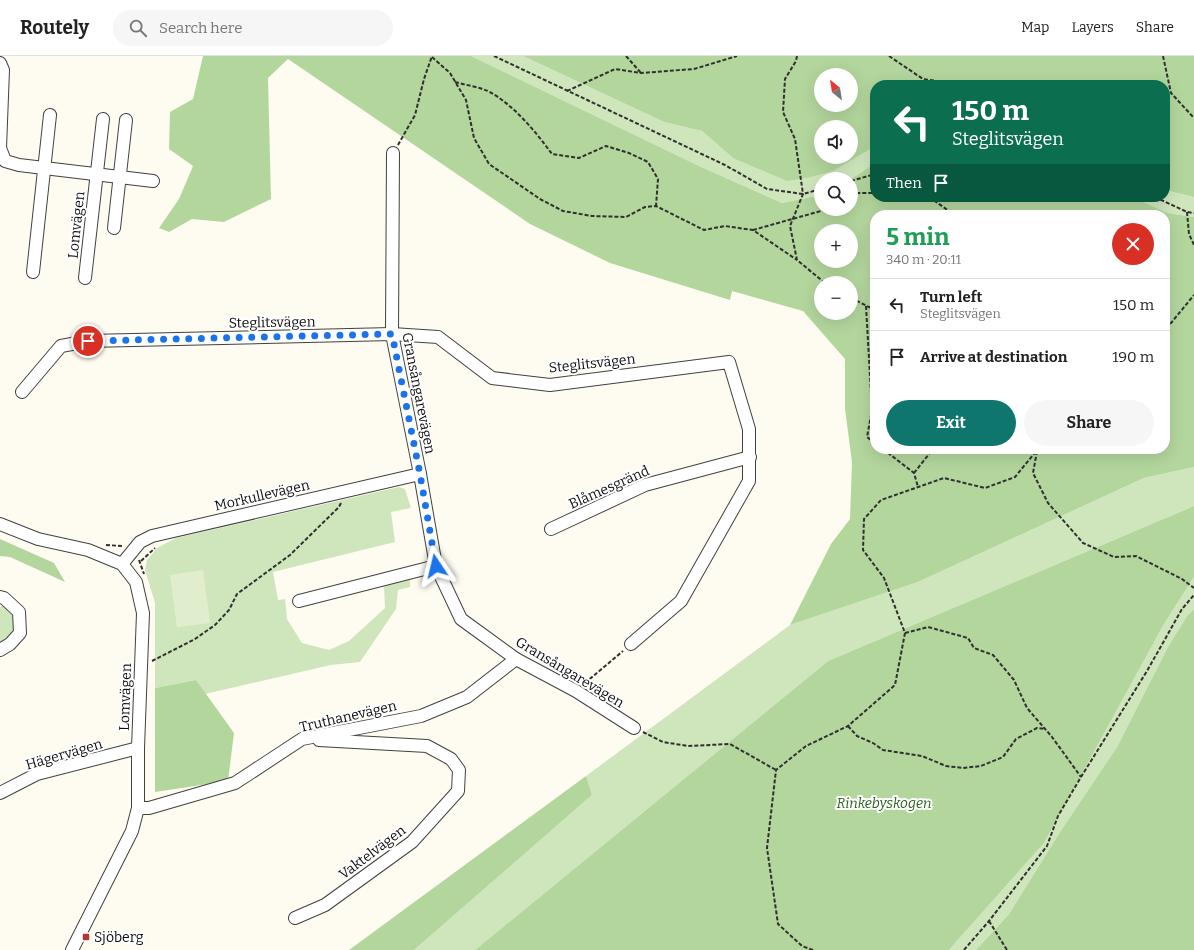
<!DOCTYPE html>
<meta charset="utf-8">
<style>
body{margin:0;font-family:Bitter,serif;background:#f6f6f6;color:#222;height:100vh;display:flex;flex-direction:column;font-size:15px;white-space:nowrap}
*{box-sizing:border-box;margin:0}
p{font-size:13px;color:#767676}
.icon{flex:none;width:22px;height:22px;fill:none;stroke:currentColor;stroke-width:2;stroke-linecap:round;stroke-linejoin:round}
.map{position:relative;flex:1;overflow:hidden}
.details{position:absolute;left:870px;top:154px;width:300px;height:244px;display:flex;flex-direction:column;background:#fff;border-radius:16px;box-shadow:0 4px 16px #0002}
.details>*{flex:none}
.top-card{position:absolute;left:870px;top:24px;width:300px;height:122px;border-radius:16px;box-shadow:0 4px 16px #0002;background:#0b6e4f;color:#fff;overflow:hidden}
.needle{width:26px;rotate:330deg}
.tools{position:absolute;left:814px;top:12px;display:grid;gap:8px}
.tools a{display:grid;place-items:center;width:44px;height:44px;border-radius:50%;background:#fff;box-shadow:0 4px 16px #0002;font-size:20px}
.pin{position:absolute;display:grid;place-items:center;width:34px;height:34px;color:#fff;margin:-17px;border:2px solid #fff;border-radius:50%;box-shadow:0 1px 4px #0007}
.me{position:absolute;width:44px;margin:-22px;rotate:350deg;stroke-linejoin:round;filter:drop-shadow(0 0 3px #0008)}
.turn{display:flex;align-items:center;gap:14px;height:84px;padding:0 16px;font-size:18px}
.turn .icon{width:52px;height:52px;stroke-width:2.5}
.turn b{display:block;font-size:28px;line-height:34px}
.then{display:flex;align-items:center;height:38px;padding:0 16px;background:#0003;gap:8px;font-size:15px}
.round{display:grid;place-items:center;flex:none;width:42px;height:42px;border-radius:21px;background:#f6f6f6}
.overview{display:flex;align-items:center;justify-content:space-between;height:68px;padding:0 16px}
h1{font-size:24px;font-weight:700;line-height:30px;color:#1e9e55}
.button{display:flex;gap:8px;margin-top:auto;padding:8px 16px}
.button a{flex:1;height:46px;border-radius:24px;background:#0f766e;color:#fff;font-size:16px;font-weight:700;line-height:46px;text-align:center}
.button a+a{background:#f6f6f6;color:#222}
ul{padding:0;list-style:none}
li{display:flex;align-items:center;gap:12px;height:52px;padding:0 16px;border-top:1px solid #e0e0e0}
li div{flex:1}
li b{display:block;font-size:15px}
li em{font-style:normal}
header{display:flex;align-items:center;gap:24px;box-sizing:border-box;height:56px;padding:0 20px;background:#fff;border-bottom:1px solid #e0e0e0}
header strong{font-size:19px}
nav{display:flex;gap:22px;margin-inline-start:auto;font-size:14px}
.search{width:280px;height:36px;background:#f6f6f6;display:flex;align-items:center;gap:10px;box-sizing:border-box;padding:0 14px;border-radius:22px;color:#767676;font-size:15px}
.map>svg:first-child{display:block}
.green{fill:#cfe6bd}
.forest{fill:#b3d69d;fill-rule:evenodd}
.pitch{fill:#e1eece}
.lines{fill:none;stroke-linecap:round;stroke-linejoin:round}
.street-casing{stroke:#414141;stroke-width:14}
.path{stroke:#303030;stroke-width:2;stroke-dasharray:4 2;stroke-linecap:butt}
.street{stroke:#fff;stroke-width:12}
.route{stroke:#1a73e8;stroke-width:7;stroke-dasharray:0 12.6}
.poi-dot{fill:#b43431;stroke:#fff;stroke-width:1.5}
.labels{text-anchor:middle;stroke-width:4;stroke-linejoin:round;paint-order:stroke}
.street-label{font-size:14px;fill:#0e0e0e;stroke:#fff}
.park-label{font-size:14px;font-style:italic;fill:#2c6123;stroke:#fff}
.poi-label{font-size:14px;fill:#0e0e0e;stroke:#fff;text-anchor:start}
</style>
<header>
<strong>Routely</strong>
<div class="search"><svg class="icon" aria-label="search" viewBox="0 0 24 24"><circle cx="10" cy="10" r="6"/><path d="M15 15l6 6"/></svg>Search here</div>
<nav><a>Map</a><a>Layers</a><a>Share</a></nav>
</header>
<div class="map">
<svg width="1194" height="894" viewBox="0 0 1194 894">
<rect width="100%" height="100%" fill="#fefcf1"/>
<!-- green -->
<g class="green">
<polygon points="471,0 523,0 664,66 702,75 733,102 811,121 875,90 875,107 851,123 821,123 821,139 782,147 699,110"/>
<polygon points="1165,134 1194,141 1194,161 1168,157 1132,141 1165,141"/>
<polygon points="1194,411 1194,450 828,605 475,894 414,894 592,739 586,720 790,569 918,526 1144,422"/>
<polygon points="399,431 405,433 411,452 391,456 395,486 273,516 278,544 285,543 287,563 302,587 329,594 349,585 385,552 384,530 410,521 410,531 398,534 396,553 360,606 331,609 205,638 196,624 155,632 155,547 145,514 147,504 157,492 176,482"/>
<polygon points="1194,521 1194,553 1187,560 1168,591 1117,691 1060,776 1009,858 976,894 949,894 1044,787 1164,568"/>
<polygon points="3,549 14,558 14,578 0,590 0,551"/>
</g>
<!-- forest -->
<g class="forest">
<path d="M203,0H471L699,110L782,147L821,139V153H851V123L875,107V141H1132L1168,157L1194,161V411L1144,422L918,526L790,569L831,488L850,463L852,406L845,353V303L803,255L732,235L730,244L610,207L530,168L288,3L268,22L271,143L224,166L192,163L169,176L159,172L179,143L193,110L169,93L170,56L193,43ZM875,159H1165V393H875ZM821,175H851V205H821ZM821,227H851V257H821Z"/>
<path d="M523,0H1194V141L1165,134V29H875V90L833,115L811,121L787,125L733,102L702,75L664,66ZM821,19H851V49H821ZM821,71H851V101H821Z"/>
<polygon points="1194,450 1194,521 1164,568 1044,787 949,894 475,894 828,605"/>
<polygon points="0,483 54,507 65,526 10,501 0,500"/>
<polygon points="1194,553 1194,894 976,894 1009,858 1060,776 1117,691 1168,591 1187,560"/>
<polygon points="196,624 234,677 228,725 155,736 155,632"/>
<polygon points="586,720 592,739 414,894 349,894"/>
</g>
<!-- pitch -->
<polygon class="pitch" points="203,514 210,567 177,571 170,519"/>
<g class="lines">
<!-- street casing -->
<g class="street-casing">
<g id="street">
<polyline points="0,7 3,14 0,92 5,105 19,109 153,125"/>
<polyline points="393,97 392,278 420,418 436,510 461,563 516,603 576,635 634,672"/>
<polyline points="114,172 126,64"/>
<polyline points="33,216 50,59"/>
<polyline points="85,222 103,63"/>
<polyline points="22,336 61,290 88,285 392,278 438,281 492,322 550,329 729,306 749,373 749,425 681,545 631,588"/>
<polyline points="0,468 38,483 88,494 122,508 136,526 143,557 138,692 138,752 132,775 72,894"/>
<polyline points="551,473 645,429 750,401"/>
<polyline points="122,508 140,486 152,480 420,418"/>
<polyline points="0,541 4,542 19,556 20,577 10,588 0,594"/>
<polyline points="299,545 436,510"/>
<polyline points="0,737 37,718 138,692"/>
<polyline points="138,752 149,752 235,727 302,683 421,660 467,641 516,603"/>
<polyline points="295,862 325,849 412,786 458,735 459,714 451,703 427,690 319,684"/>
</g>
</g>
<!-- path -->
<g class="path">
<polyline points="494,0 725,109 767,133 803,138 821,133"/>
<polyline points="626,0 641,17"/>
<polyline points="797,0 796,5 785,23 783,56 795,83 803,138 790,170 797,204 825,227"/>
<polyline points="889,0 923,23 964,29"/>
<polyline points="1163,0 1171,37 1194,62"/>
<polyline points="432,1 450,17 466,44 474,82 489,108 540,143 563,155 592,160 626,161 645,151 656,150 704,174 725,170 753,174 797,204"/>
<path d="M455,26C466,29 478,31 488,35C514,49 535,75 552,98L579,102L606,90L629,97L648,106L658,123L656,150"/>
<polyline points="567,35 615,13 641,17 694,13 737,0"/>
<polyline points="398,89 415,59 424,23 432,0"/>
<polyline points="851,125 875,118"/>
<polyline points="851,140 857,137 875,137"/>
<polyline points="929,141 949,155 959,159"/>
<polyline points="1155,141 1187,156 1194,157"/>
<polyline points="1187,156 1189,178 1194,189"/>
<polyline points="753,174 828,153"/>
<polyline points="851,242 875,254"/>
<polyline points="866,250 872,354 867,381 875,387"/>
<polyline points="1165,271 1171,267 1194,239"/>
<polyline points="883,393 914,417 918,431"/>
<polyline points="1037,395 1033,417 1048,447 1083,487 1114,501 1136,500 1182,523 1194,532"/>
<polyline points="914,417 933,393"/>
<polyline points="106,489 122,490"/>
<polyline points="139,504 144,518"/>
<polyline points="141,505 155,492"/>
<polyline points="905,577 928,571 968,582 974,592 993,599 1014,624 1027,652 1052,681 1081,721"/>
<polyline points="152,605 195,583 215,569 229,554 237,538 290,499 339,451 341,447"/>
<polyline points="585,627 623,595"/>
<polyline points="848,670 857,680 873,687 883,694 922,700 946,710 963,712 981,710 1003,701 1016,683 1037,672 1045,673"/>
<polyline points="643,676 663,686 688,690 730,688 776,714"/>
<polyline points="989,865 1007,894"/>
<polyline points="813,894 802,890 778,868 767,792 776,714 806,690 848,670 895,629 905,577 884,522 863,494 864,463 881,444 944,422 985,432 1015,421 1038,393"/>
<polyline points="964,894 989,865 1047,790 1058,760 1081,721 1147,615 1182,553 1194,539"/>
</g>
<!-- street -->
<use href="#street" class="street"/>
</g>
<g class="lines">
<!-- route -->
<polyline class="route" points="88,285 392,278 420,418 436,510"/>
</g>
<!-- markers -->
<rect class="poi-dot" x="82" y="877" width="8" height="8" rx="2"/>
<g class="labels">
<!-- street labels -->
<g class="street-label">
<text transform="translate(76 169) rotate(-84)" y="5">Lomvägen</text>
<text transform="translate(272 266) rotate(-1)" y="5">Steglitsvägen</text>
<text transform="translate(592 307) rotate(-6)" y="5">Steglitsvägen</text>
<text transform="translate(419 337) rotate(79)" y="5">Gransångarevägen</text>
<text transform="translate(609 431) rotate(-24)" y="5">Blåmesgränd</text>
<text transform="translate(262 439) rotate(-13)" y="5">Morkullevägen</text>
<text transform="translate(570 616) rotate(31)" y="5">Gransångarevägen</text>
<text transform="translate(125 641) rotate(-88)" y="5">Lomvägen</text>
<text transform="translate(348 660) rotate(-13)" y="5">Truthanevägen</text>
<text transform="translate(64 698) rotate(-16)" y="5">Hägervägen</text>
<text transform="translate(372 796) rotate(-37)" y="5">Vaktelvägen</text>
</g>
<!-- park labels -->
<g class="park-label">
<text x="884" y="752">Rinkebyskogen</text>
</g>
<!-- poi labels -->
<g class="poi-label">
<text x="94" y="886">Sjöberg</text>
</g>
</g>
</svg>
<div class="tools">
<a><svg class="needle" viewBox="-14 -14 28 28"><path d="M0-13l5 13h-10z" fill="#e53935"/><path d="M0 13l5-13h-10z" fill="#767676"/></svg></a>
<a><svg class="icon" aria-label="sound" viewBox="0 0 24 24"><path d="M4 9h4l5-4v14l-5-4H4zM17 9q2 3 0 6"/></svg></a>
<a><svg class="icon" aria-label="search" viewBox="0 0 24 24"><circle cx="10" cy="10" r="6"/><path d="M15 15l6 6"/></svg></a>
<a>+</a>
<a>−</a>
</div>
<div class="pin" style="left:88px;top:285px;background:#d93025"><svg class="icon" aria-label="arrive" viewBox="0 0 24 24"><path d="M6 21V4h12l-3 4 3 4H6"/></svg></div>
<svg class="me" style="left:436px;top:510px" viewBox="-20 -20 40 40"><path d="M0-17L14 15 0 8-14 15z" fill="#1a73e8" stroke="#fff" stroke-width="4"/></svg>
<div class="top-card">
<div class="turn"><svg class="icon" aria-label="left" viewBox="0 0 24 24"><path d="M17 20v-9H6M10 6l-5 5 5 5"/></svg><div><b>150 m</b>Steglitsvägen</div></div>
<div class="then">Then<svg class="icon" aria-label="arrive" viewBox="0 0 24 24"><path d="M6 21V4h12l-3 4 3 4H6"/></svg></div>
</div>
<section class="details">
<div class="overview"><div><h1>5 min</h1><p>340 m · 20:11</p></div><a class="round" style="background:#d93025;color:#fff"><svg class="icon" aria-label="close" viewBox="0 0 24 24"><path d="M6 6l12 12M18 6L6 18"/></svg></a></div>
<ul>
<li><svg class="icon" aria-label="left" viewBox="0 0 24 24"><path d="M17 20v-9H6M10 6l-5 5 5 5"/></svg><div><b>Turn left</b><p>Steglitsvägen</p></div><em>150 m</em></li>
<li><svg class="icon" aria-label="arrive" viewBox="0 0 24 24"><path d="M6 21V4h12l-3 4 3 4H6"/></svg><div><b>Arrive at destination</b></div><em>190 m</em></li>
</ul>
<div class="button"><a>Exit</a><a>Share</a></div>
</section>
</div>
